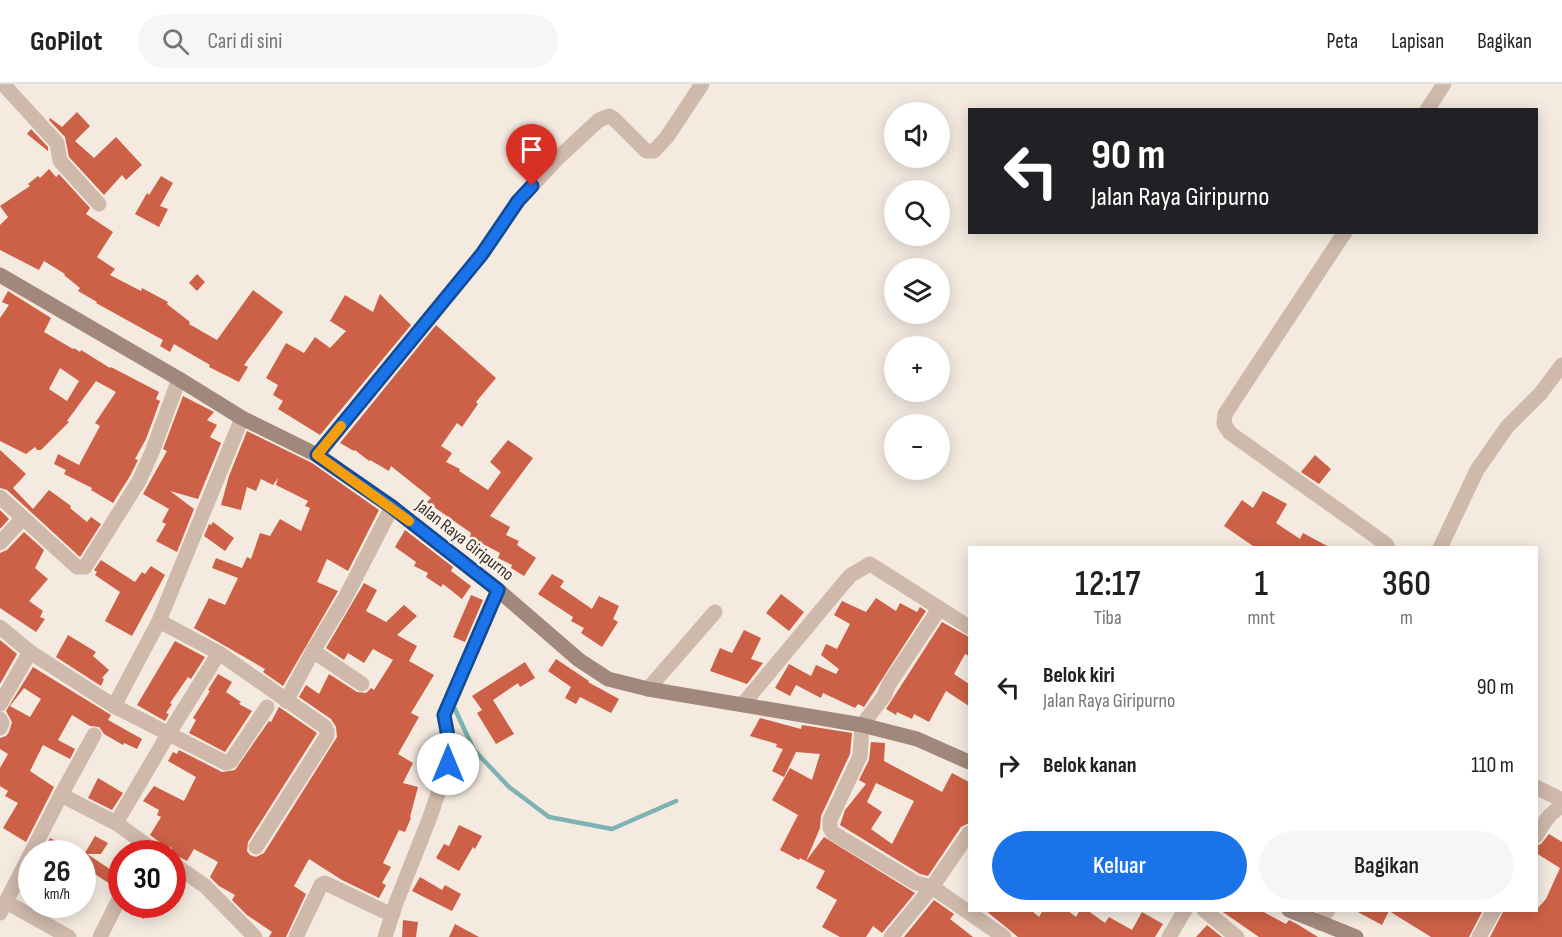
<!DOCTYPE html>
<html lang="id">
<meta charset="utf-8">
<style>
body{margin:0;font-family:"Sofia Sans Condensed",sans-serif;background:#f6f6f6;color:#202124;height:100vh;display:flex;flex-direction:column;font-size:22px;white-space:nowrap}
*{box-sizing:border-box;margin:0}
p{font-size:20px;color:#757577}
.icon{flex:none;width:33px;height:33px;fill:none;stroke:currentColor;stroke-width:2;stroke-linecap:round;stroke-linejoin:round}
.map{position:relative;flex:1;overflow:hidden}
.side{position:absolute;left:968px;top:462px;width:570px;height:366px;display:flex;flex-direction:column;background:#fff;border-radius:0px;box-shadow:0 3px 15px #0003}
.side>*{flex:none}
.hud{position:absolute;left:968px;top:24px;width:570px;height:126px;border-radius:0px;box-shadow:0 3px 15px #0003;background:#202124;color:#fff;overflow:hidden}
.tools{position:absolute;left:884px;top:18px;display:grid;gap:12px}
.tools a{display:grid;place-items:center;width:66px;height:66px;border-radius:50%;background:#fff;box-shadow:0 3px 15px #0003;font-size:30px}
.speed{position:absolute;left:18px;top:756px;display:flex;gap:12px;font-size:30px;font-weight:700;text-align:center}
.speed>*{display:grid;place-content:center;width:78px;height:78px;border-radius:50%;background:#fff;box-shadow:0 3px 15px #0003;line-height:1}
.speed small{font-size:15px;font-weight:400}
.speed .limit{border:9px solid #d22;background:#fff;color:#111}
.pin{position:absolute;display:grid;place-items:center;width:51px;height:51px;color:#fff;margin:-62px -26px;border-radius:50% 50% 50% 0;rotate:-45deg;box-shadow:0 0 6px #0007}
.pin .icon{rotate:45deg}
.me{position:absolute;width:66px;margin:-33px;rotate:0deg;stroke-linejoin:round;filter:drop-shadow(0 0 4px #0008)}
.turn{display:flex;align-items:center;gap:21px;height:126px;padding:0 24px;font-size:27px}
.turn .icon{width:78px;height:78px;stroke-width:2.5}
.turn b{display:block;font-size:42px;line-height:51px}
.eta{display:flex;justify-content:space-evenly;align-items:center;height:102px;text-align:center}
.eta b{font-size:36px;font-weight:600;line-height:42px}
.cta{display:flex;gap:12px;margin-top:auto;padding:12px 24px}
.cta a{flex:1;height:69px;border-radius:36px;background:#1a73e8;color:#fff;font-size:24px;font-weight:600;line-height:69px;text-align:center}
.cta a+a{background:#f6f6f6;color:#202124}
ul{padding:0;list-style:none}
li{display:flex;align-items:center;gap:18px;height:78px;padding:0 24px}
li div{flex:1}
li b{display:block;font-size:22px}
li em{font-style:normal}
header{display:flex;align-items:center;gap:36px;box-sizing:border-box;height:84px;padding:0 30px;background:#fff;border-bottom:2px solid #e0e0e0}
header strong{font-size:28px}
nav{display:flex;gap:33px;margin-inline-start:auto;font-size:21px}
.search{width:420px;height:54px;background:#f6f6f6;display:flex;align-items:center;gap:15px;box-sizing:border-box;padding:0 21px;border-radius:33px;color:#757577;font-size:22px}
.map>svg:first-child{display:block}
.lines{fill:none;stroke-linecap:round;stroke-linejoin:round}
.stream{stroke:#7db3b3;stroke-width:4.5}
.building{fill:#cc6147;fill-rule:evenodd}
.street{stroke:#ceb9ab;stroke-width:15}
.secondary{stroke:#a2887c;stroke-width:15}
.route-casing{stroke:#114b97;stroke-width:15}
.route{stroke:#1a73e8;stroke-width:10}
.slow{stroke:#f59e0b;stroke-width:10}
.labels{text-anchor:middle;stroke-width:5;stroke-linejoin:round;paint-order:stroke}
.street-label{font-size:18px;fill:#3b2f2a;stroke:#fbf4ed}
</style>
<header>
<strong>GoPilot</strong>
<div class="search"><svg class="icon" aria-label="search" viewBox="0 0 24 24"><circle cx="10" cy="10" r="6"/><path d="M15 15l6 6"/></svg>Cari di sini</div>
<nav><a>Peta</a><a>Lapisan</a><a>Bagikan</a></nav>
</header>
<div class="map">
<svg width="1562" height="853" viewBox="0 0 1562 853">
<rect width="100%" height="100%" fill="#f4eae0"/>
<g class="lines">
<!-- stream -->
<polyline class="stream" points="454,623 474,666 509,703 549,733 612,745 676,717"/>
</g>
<!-- building -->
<g class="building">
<polygon points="77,28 90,42 75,57 94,74 116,53 142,81 126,96 122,91 104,111 69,73 65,53 49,36 50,34 62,43"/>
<polygon points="31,45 48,63 48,67 27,50"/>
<polygon points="49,85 56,93 59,90 90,124 86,130 113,148 97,173 115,185 110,191 141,207 142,204 168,218 167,220 190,238 189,240 217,256 253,206 283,228 244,281 248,283 239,298 209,283 210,281 174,260 170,268 160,262 163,256 96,219 97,218 78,207 80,204 64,191 65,190 44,177 39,186 0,166 0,141 8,133 0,122 30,102 28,100 38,92 40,94"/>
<polygon points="161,92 173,99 160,122 168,125 159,143 135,130 147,109 149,111"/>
<polygon points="197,190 205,198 197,207 189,199"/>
<path d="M8,207L51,234L44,248L73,265L74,264L80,268L81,266L110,284L111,283L159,308L156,315L160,317L146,355L135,375L138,376L130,392L113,419L91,406L92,404L64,390L66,386L54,380L58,370L79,381L100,342L95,339L116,308L96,297L67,337L69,338L41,366H37L35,363L26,370L0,357V234L9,221L2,218ZM60,284L79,297L67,317L49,305Z"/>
<polygon points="380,210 411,241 320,351 278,325 283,317 273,311 278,301 266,294 286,259 304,269 315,253 330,264 346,247 330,237 345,211 373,228"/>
<polygon points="436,241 496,294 476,318 478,320 462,343 457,339 441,362 452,369 446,378 460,385 459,387 488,406 501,388 490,378 508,356 533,374 490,432 510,443 506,451 519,457 517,461 536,474 524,492 511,484 512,481 498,474 500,469 470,453 471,449 427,418 431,414 391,382 389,387 370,376 369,377 355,366 354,367 340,359"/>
<polygon points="183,312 214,328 207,336 217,341 210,353 221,359 198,415 170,407 194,425 177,468 156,457 166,440 162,438 169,425 143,410 167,367 163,365"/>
<polygon points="247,347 312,379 379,426 348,487 327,475 317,498 338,507 283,602 263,588 265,585 194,544 209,514 225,521 238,494 212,484 216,474 242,484 247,473 251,475 260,449 270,452 280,435 301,447 310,424 305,422 308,417 276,401 278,394 273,401 261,395 256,407 247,403 241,426 221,421 229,392"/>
<polygon points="0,366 26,390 13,404 33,425 49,406 71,422 70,424 87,438 91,433 101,440 80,473 7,406 0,404"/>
<polygon points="1315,371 1331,385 1319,400 1301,388"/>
<polygon points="1263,407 1287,420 1276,439 1300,455 1303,449 1331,464 1256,464 1224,442 1242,416 1253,424"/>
<polygon points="0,426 9,435 0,445"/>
<polygon points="213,438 234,454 225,467 204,452 209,440 211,441"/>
<polygon points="405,446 453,483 451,487 471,502 462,515 443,500 441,503 426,493 428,489 414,482 416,478 395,463"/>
<polygon points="24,448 44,466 35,484 48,495 29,517 43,527 40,533 45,535 36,548 0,524 0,469 7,466"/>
<polygon points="101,476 135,498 142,488 145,490 151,482 165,491 132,552 105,537 120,508 95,491 97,488 94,486"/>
<polygon points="552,490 564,497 560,503 592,525 599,512 619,522 613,535 618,538 602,563 581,549 584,544 571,537 573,533 538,510"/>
<polygon points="364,499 377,506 366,527 386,538 404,521 417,532 397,551 417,562 409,577 434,591 411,629 419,633 398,670 413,679 403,699 418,703 410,733 411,734 405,748 399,746 383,779 391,783 382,799 386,801 379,814 342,796 309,775 294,802 306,810 286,853 269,853 272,848 247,831 232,816 235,811 219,802 210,793 218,778 194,765 187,777 172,769 172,764 162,760 150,751 161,733 157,731 159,726 143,717 154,702 184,717 196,693 168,677 173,668 177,670 179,666 222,688 235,686 269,637 271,638 279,623 317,649 248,758 247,767 250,771 256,773 264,769 337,653 336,643 331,635 299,613 306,601 319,610 329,590 357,608 366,609 371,604 374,606 393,576 373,565 364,579 348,569 344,576 326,564"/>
<polygon points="781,510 804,528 789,547 766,529"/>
<polygon points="471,511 483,516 465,558 453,553"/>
<polygon points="876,514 896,527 900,519 917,528 920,523 926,527 864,623 858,620 855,624 823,609 821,614 796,601 790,612 775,604 789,580 811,592 816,581 836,590 839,585 821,571 826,560 837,565 850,540 834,531 842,517 866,528"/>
<polygon points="942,538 969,553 969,572 965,570 954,590 969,600 969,622 946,607 929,638 914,630 912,635 897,628 896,631 886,625"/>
<polygon points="744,546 761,554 751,575 763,579 747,600 710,587 720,564 732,569"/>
<polygon points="68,551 96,568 93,572 109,586 102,594 104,595 101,602 56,573"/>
<polygon points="0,556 17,570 0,600"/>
<polygon points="175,557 205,573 191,595 188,593 170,619 172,620 166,629 169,630 165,637 137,621"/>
<polygon points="556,575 589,597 588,598 619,615 611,629 580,613 576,620 565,614 571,603 548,587"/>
<polygon points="525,578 535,594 520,603 518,599 493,616 514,650 496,660 477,629 482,626 472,612"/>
<path d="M33,583L111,631L108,636L142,655L137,665L124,659L123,661L104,650L99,643L90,642L72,631L58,656L75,665L70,675L43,661L30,687L54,703L26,758L3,744L18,719L5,712L8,707L0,702V684L8,670L0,665V654L6,652L9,648L12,638L6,627ZM24,604L41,615L30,633L10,622Z"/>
<polygon points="218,590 232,598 226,608 241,618 239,620 252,627 225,668 189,649 196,636 193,634 210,607 208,606"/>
<polygon points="760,634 801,645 802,641 852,649 850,670 821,732 820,744 806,777 824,753 915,809 882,849 873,842 866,853 840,853 822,843 837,816 816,804 825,787 800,774 799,776 780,766 798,731 772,716 790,684 812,696 820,670 796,668 784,693 772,687 783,665 776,663 777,660 750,652"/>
<path d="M871,658L885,659L884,677L942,708L952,689L969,698V739L961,743L928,792L920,790L840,741L845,726L866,700L859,696L869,676ZM876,699L914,717L892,760L871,745L882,728L867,718Z"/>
<polygon points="98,694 123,709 112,726 88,714"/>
<polygon points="459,741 482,752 475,765 473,763 459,787 436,774 444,760 449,762"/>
<polygon points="1549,750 1562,758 1562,853 1490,853 1504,826 1536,826 1546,815 1560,784 1536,769 1536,762 1541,760"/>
<polygon points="95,752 108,759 101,770 87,770 122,793 122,799 115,803 82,782 82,767 85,769"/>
<polygon points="50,754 82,770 47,770 43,767"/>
<polygon points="420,793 442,806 445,801 461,810 452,827 412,807"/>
<polygon points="934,816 954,830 950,835 973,853 904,853"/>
<polygon points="127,820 151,820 144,835 125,825"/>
<polygon points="985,826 1032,827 1039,833 1043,826 1067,826 1076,833 1080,826 1087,826 1105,839 1109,833 1132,846 1142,828 1163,840 1155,853 1018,853"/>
<polygon points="1220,826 1260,826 1286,840 1289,836 1297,840 1318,853 1259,853"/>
<polygon points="1354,826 1483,826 1469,853 1431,853 1389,827 1382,841"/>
<polygon points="403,836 418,838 416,853 402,853"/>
<polygon points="455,840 479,853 449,853"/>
<polygon points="1207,841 1222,853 1196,853"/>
</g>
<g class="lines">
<!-- street -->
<g class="street">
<polyline points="3,0 57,59 60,77 99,120"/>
<polyline points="1427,26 1444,0"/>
<polyline points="1345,148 1225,330 1224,340 1230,349 1386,460 1388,464"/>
<polyline points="317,371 482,170 518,117 559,73 599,36 609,32 613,34 646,67 654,67 667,53 702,0"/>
<polyline points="0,413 77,483 85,483 139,397 152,368 179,295"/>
<polyline points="0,459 22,435"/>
<polyline points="1440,464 1477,386 1507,343 1540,310 1562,281"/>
<polyline points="939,525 889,600 884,612 862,641 860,672 830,736 830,744 833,749 916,799 932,803 1004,853"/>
<polyline points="159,537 219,569"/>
<polyline points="0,543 30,568 114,622 226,679 231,677 267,623"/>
<polyline points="313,567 362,600"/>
<polyline points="648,605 715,528"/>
<polyline points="286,617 313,567 344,516 392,423"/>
<polyline points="0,620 30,568"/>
<polyline points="743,620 843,500 851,491 870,480 969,543"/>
<polyline points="114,622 159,537 242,334"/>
<polyline points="0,635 2,639 0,644"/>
<polyline points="1536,703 1562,716"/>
<polyline points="61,711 116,739 159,770"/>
<polyline points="116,739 169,649 219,569 325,643 327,647 327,652 256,763"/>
<path d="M1536,752C1543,740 1549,729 1562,722"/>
<polyline points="172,779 205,802 255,853"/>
<polyline points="6,818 69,853"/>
<polyline points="1204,826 1237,853"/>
<polyline points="0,829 61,711 94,651"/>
<polyline points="1319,839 1328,826"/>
<polyline points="100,853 122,809"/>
<polyline points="296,853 321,801 325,799 392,831"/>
<polyline points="385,853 396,819 430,733 448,680 449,658 444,631 498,506"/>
<polyline points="891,853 932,803 969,749"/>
<polyline points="1169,853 1185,826"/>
<polyline points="1479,853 1494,826"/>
</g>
<!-- secondary -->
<g class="secondary">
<polyline points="0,191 179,295 242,334 317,371 392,423 498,506 579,576 608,595 648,605 862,641 917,655 969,678"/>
<polyline points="1289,826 1356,853"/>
</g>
</g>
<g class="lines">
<!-- route casing -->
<g class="route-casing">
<polyline id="route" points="448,680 449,658 444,631 498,506 392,423 317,371 482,170 518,117 532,102"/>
</g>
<!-- route -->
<use href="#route" class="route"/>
<!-- slow -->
<polyline class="slow" points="341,342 317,371 409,437"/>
</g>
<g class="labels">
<!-- street labels -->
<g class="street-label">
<text transform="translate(465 456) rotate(38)" y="6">Jalan Raya Giripurno</text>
</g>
</g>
</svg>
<div class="tools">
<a><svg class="icon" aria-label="sound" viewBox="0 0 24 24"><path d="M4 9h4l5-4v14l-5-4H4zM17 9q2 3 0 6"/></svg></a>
<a><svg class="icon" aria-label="search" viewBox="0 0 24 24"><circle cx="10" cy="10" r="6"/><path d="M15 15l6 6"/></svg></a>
<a><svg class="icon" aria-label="layers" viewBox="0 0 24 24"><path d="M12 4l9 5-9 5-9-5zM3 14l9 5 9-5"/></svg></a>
<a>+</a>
<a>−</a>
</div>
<div class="speed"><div>26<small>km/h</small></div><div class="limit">30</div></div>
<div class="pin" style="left:532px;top:102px;background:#d93025"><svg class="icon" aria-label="arrive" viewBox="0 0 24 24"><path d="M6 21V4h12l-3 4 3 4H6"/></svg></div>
<svg class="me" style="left:448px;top:680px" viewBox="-20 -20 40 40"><circle r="19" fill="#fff"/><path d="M0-13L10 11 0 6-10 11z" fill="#1a73e8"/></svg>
<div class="hud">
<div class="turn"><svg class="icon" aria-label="left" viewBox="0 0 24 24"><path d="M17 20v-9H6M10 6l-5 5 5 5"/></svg><div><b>90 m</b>Jalan Raya Giripurno</div></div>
</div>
<section class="side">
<div class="eta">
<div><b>12:17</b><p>Tiba</p></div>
<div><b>1</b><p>mnt</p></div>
<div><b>360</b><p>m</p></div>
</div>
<ul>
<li><svg class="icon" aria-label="left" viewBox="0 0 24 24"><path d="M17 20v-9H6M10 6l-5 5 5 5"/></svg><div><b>Belok kiri</b><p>Jalan Raya Giripurno</p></div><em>90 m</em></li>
<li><svg class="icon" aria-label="right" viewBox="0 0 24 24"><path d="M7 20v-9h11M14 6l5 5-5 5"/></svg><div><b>Belok kanan</b></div><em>110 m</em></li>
</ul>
<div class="cta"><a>Keluar</a><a>Bagikan</a></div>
</section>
</div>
